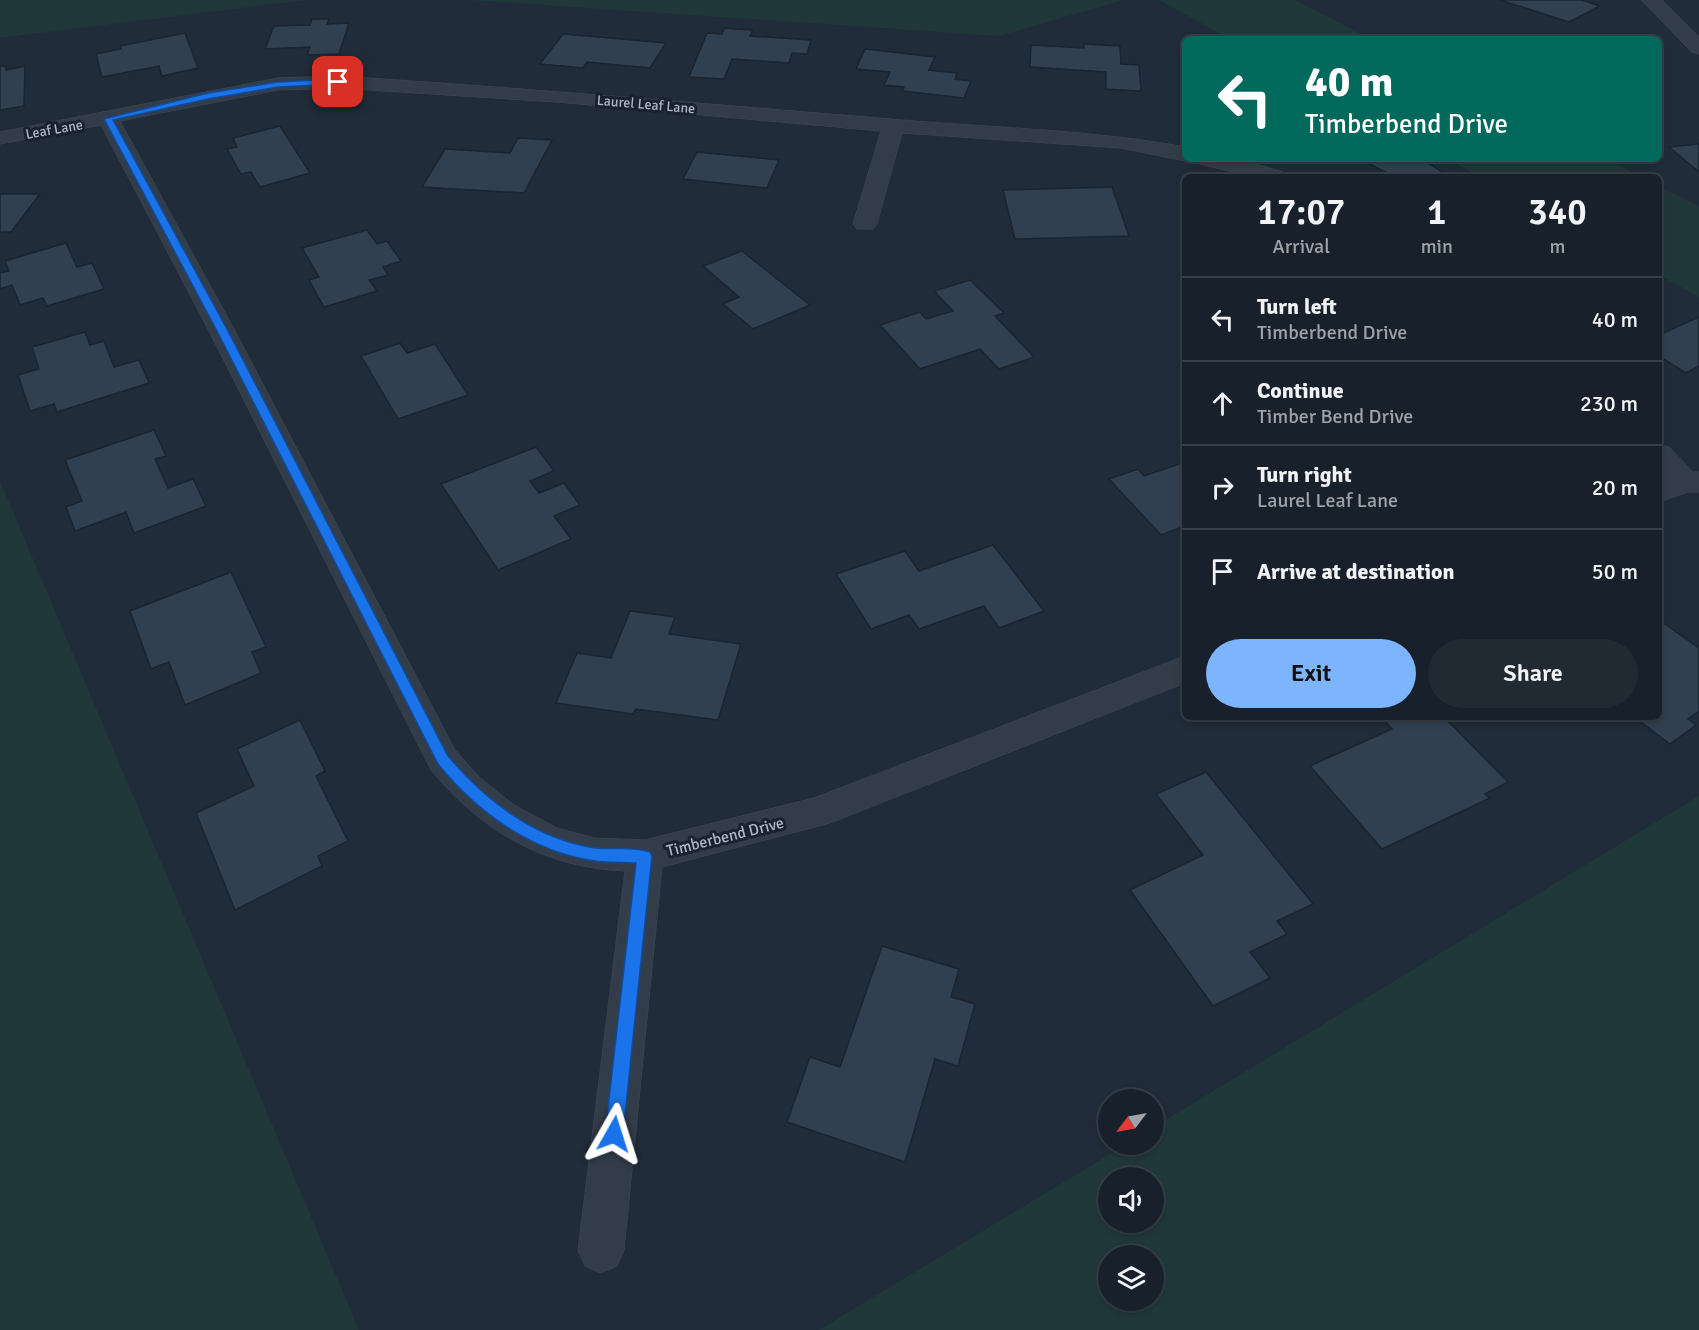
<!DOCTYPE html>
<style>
body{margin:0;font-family:Signika,sans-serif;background:#212933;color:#f1f3f6;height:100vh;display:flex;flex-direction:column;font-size:22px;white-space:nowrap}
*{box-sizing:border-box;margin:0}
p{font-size:20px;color:#9fa3a9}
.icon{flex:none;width:33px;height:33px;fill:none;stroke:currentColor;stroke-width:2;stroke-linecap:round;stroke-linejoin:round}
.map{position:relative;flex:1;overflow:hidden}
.panel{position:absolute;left:1182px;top:174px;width:480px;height:546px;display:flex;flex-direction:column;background:#18212b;border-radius:9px;box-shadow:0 3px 9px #0003,0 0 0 2px #363e47}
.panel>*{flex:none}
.hud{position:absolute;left:1182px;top:36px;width:480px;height:126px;border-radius:9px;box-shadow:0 3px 9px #0003,0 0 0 2px #363e47;background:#00695c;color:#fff;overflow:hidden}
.needle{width:39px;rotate:238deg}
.buttons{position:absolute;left:1098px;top:1089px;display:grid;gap:12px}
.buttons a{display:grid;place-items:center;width:66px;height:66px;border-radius:50%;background:#18212b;box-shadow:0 3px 9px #0003,0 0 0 2px #363e47;font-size:30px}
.pin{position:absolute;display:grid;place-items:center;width:51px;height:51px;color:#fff;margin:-26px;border-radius:12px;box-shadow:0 3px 9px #0006}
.me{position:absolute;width:66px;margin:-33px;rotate:6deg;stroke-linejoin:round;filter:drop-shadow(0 0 4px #0008)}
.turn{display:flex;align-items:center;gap:21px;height:126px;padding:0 24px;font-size:27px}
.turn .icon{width:78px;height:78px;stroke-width:2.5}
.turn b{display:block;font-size:42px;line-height:51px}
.eta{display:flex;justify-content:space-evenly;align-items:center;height:102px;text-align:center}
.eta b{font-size:36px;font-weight:600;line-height:42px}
.button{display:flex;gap:12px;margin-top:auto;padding:12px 24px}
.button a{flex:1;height:69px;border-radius:36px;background:#7cb4fd;color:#111;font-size:24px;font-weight:600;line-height:69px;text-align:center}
.button a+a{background:#212933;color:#f1f3f6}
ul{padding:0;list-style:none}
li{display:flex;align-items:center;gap:18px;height:84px;padding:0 24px;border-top:2px solid #363e47}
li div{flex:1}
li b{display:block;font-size:22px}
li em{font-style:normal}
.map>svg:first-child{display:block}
.green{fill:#21383a;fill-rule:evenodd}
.building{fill:#314050;stroke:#1b2430;stroke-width:1.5}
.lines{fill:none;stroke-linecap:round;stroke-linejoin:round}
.street-casing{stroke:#404956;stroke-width:1}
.street{fill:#333d49;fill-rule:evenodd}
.route{fill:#1a73e8;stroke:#114b97;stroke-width:1.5}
.labels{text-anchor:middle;stroke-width:6;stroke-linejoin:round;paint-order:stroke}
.far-street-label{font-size:14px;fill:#aeb8c6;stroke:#19222e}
.street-label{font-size:16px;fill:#aeb8c6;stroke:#19222e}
</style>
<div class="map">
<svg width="1699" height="1330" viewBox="0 0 1699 1330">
<rect width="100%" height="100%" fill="#202c39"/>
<!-- green -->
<g class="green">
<polygon points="0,0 306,0 0,38"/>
<polygon points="470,0 1124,0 999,36"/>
<polygon points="1159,0 1295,0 1371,39 1230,39"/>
<polygon points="1448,159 1606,159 1642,177 1480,177"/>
<polygon points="1659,186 1699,206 1699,297 1659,275"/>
<polygon points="0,481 359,1330 0,1330"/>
<path d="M1699,796V1330H819L1125,1145L1154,1144V1127ZM1108,1178H1154V1222H1108ZM1108,1256H1154V1300H1108Z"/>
</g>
<!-- building -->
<g class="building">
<polygon points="1500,0 1582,0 1600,6 1569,22"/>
<polygon points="312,19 329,19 327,24 349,23 339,54 307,55 310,47 265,49 274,26 310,25"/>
<polygon points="724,28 753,30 750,36 811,40 807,54 792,53 789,63 732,59 724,79 689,77 707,33 722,34"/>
<polygon points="185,33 198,68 162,76 159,66 102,77 96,54 121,49 120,46"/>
<polygon points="563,34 587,36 666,43 650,68 587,62 583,68 540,64"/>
<polygon points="1084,44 1120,46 1121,64 1139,65 1141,91 1106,89 1106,72 1030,67 1031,45 1084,48"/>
<polygon points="865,49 935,57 929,70 957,73 955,79 971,81 964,98 902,91 904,87 884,85 890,72 856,69"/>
<polygon points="0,66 6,66 6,70 25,66 24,106 0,110"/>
<polygon points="280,126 310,173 260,187 251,172 241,174 227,149 237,147 233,138"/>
<polygon points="518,138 552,140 524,193 422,187 445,149 510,153"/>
<polygon points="1699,144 1699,172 1669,147"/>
<polygon points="697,152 779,160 767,188 683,179"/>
<polygon points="1360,159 1420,159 1450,176 1457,172 1466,177 1381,177 1377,175 1385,172"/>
<polygon points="1112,187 1129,236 1015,239 1003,190"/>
<polygon points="0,194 40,194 11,232 0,232"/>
<polygon points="367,230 377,244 387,241 401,261 383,267 388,275 369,280 377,291 324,307 309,280 319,277 302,248"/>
<polygon points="66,243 77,267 92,263 104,289 47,306 43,298 20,305 12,285 0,289 0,273 9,271 5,261"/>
<polygon points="742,251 810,305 753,329 723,304 739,297 703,266"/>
<polygon points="970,280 1004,313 995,316 1034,357 999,369 980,349 920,369 880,325 920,312 926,319 953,311 934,291"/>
<polygon points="1699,317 1699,366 1686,373 1659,356 1659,335"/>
<polygon points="85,332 90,345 104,341 114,367 139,360 149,383 57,412 54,404 30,411 18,375 39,369 32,347"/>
<polygon points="400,343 407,353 435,344 468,395 398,419 361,356"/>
<polygon points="154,430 166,456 155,459 168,488 193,479 206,506 134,533 126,512 75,531 66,507 82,501 65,460"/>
<polygon points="536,447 554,471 530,481 539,493 564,483 580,505 554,516 571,539 498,570 441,484"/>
<polygon points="1185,462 1185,526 1161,535 1109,479 1138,469 1144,476"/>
<polygon points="993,545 1044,611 999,628 984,606 919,629 909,615 871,629 836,574 905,551 919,571"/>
<polygon points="231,572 266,647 252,652 261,673 185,705 169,662 151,669 130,611"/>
<polygon points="630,611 675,617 669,634 741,644 718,720 636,709 633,714 556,703 577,653 611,658"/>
<polygon points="1659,620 1699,648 1699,711 1688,719 1696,725 1670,744 1634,717 1659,717"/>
<polygon points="1381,717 1444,717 1508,782 1485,794 1490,798 1382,849 1310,766 1392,729"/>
<polygon points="300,720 325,771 316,776 348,841 318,856 322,866 235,910 196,813 254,786 237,749"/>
<polygon points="1206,772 1313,904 1277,921 1287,934 1250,952 1270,978 1213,1006 1130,890 1203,855 1156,794"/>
<polygon points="882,946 959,969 951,997 975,1004 958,1066 935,1059 905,1162 787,1122 810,1057 840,1067"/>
</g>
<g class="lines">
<!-- street casing -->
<g class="street-casing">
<g id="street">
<polygon points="1642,0 1662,0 1699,37 1699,54 1692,52"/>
<path d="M338,76C523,88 707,104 891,119C989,128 1088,129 1185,147V159H1191L1185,161L1121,148L902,133L877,224L873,229H857L853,224L881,131L557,102L338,88L278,90L120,121L235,331L455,750L479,777L514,805L557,828L594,838L645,840L814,798L1185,656V683L830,823L662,867L624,1250L617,1266L601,1273L585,1266L578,1250L625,871C545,868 481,831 431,770L209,331L101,125L0,144V132L278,78Z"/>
<polygon points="1197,159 1239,159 1283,172 1286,177 1253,177 1200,164"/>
<polygon points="1659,445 1669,447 1693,472 1699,472 1699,492 1688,492 1659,502 1659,481 1665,479 1659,472"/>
</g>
</g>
<!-- street -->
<use href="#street" class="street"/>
</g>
<!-- route -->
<path class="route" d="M338,79L340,84L278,87L208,99L113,120L228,331L448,756C485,800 535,839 595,848C613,850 633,846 650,852L652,856L623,1134L620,1141L614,1143L607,1141L605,1134L636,863C623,862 608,863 595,861C531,852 477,812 438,764L217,331L104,119L208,93L278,82Z"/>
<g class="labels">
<!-- far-street labels -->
<g class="far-street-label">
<text transform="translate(646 104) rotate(5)" y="5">Laurel Leaf Lane</text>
<text transform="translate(54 129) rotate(-10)" y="5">Leaf Lane</text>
</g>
<!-- street labels -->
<g class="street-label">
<text transform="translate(725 836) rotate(-14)" y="6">Timberbend Drive</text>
</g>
</g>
</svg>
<div class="buttons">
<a><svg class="needle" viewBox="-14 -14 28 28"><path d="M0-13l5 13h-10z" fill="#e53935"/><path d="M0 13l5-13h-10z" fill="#9fa3a9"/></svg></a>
<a><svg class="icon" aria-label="sound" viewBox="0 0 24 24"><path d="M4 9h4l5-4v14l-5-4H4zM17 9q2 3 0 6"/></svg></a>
<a><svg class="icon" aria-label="layers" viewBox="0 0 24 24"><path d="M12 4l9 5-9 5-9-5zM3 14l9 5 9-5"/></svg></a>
</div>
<div class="pin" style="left:338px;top:82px;background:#d93025"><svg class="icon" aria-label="arrive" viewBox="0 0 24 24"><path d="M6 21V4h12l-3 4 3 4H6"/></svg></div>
<svg class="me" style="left:614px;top:1134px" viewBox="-20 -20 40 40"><path d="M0-17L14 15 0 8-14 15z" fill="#1a73e8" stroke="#fff" stroke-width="4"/></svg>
<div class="hud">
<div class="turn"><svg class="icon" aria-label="left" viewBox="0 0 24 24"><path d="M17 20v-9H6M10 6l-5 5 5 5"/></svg><div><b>40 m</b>Timberbend Drive</div></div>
</div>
<section class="panel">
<div class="eta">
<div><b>17:07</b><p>Arrival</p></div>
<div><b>1</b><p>min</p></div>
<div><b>340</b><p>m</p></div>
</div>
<ul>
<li><svg class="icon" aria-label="left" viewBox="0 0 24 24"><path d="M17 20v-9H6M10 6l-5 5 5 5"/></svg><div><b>Turn left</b><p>Timberbend Drive</p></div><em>40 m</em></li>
<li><svg class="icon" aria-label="ahead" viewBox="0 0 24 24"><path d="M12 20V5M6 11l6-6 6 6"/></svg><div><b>Continue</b><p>Timber Bend Drive</p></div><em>230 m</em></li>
<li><svg class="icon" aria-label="right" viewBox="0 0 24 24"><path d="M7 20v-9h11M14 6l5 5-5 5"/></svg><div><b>Turn right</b><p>Laurel Leaf Lane</p></div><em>20 m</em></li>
<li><svg class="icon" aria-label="arrive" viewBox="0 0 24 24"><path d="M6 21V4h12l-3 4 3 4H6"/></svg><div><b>Arrive at destination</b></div><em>50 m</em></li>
</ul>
<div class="button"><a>Exit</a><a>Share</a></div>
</section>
</div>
